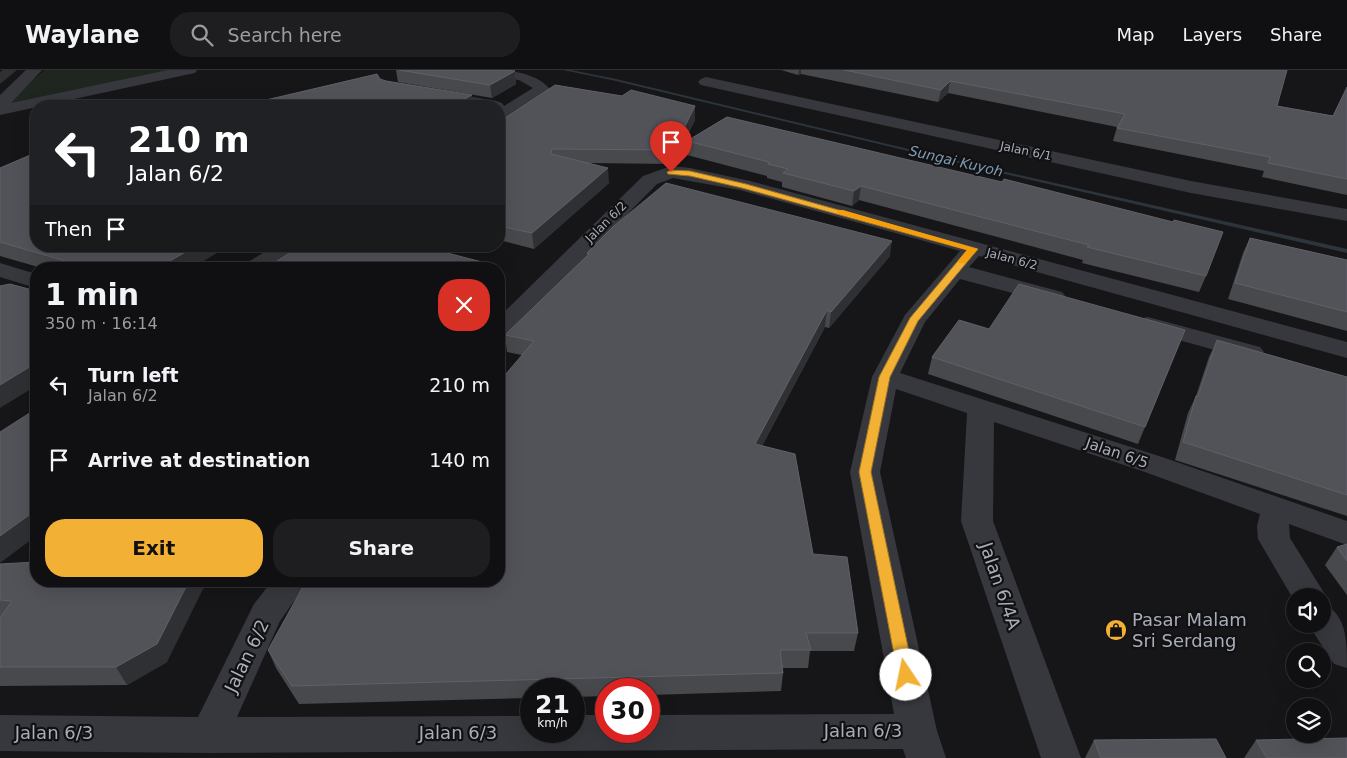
<!DOCTYPE html>
<meta charset="utf-8">
<style>
body{margin:0;font-family:"DejaVu Sans",sans-serif;background:#1e1e20;color:#f1f3f6;height:100vh;display:flex;flex-direction:column;font-size:19px;white-space:nowrap}
*{box-sizing:border-box;margin:0}
p{font-size:16px;color:#9c9d9f}
.icon{flex:none;width:28px;height:28px;fill:none;stroke:currentColor;stroke-width:2;stroke-linecap:round;stroke-linejoin:round}
.map{position:relative;flex:1;overflow:hidden}
.panel{position:absolute;left:30px;top:192px;width:475px;height:325px;display:flex;flex-direction:column;background:#101012;border-radius:20px;box-shadow:0 5px 20px #0002,0 0 0 1px #303032}
.panel>*{flex:none}
.hud{position:absolute;left:30px;top:30px;width:475px;height:152px;border-radius:20px;box-shadow:0 5px 20px #0002,0 0 0 1px #303032;background:#202124;color:#fff;overflow:hidden}
.fabs{position:absolute;left:1286px;top:518px;display:grid;gap:10px}
.fabs a{display:grid;place-items:center;width:45px;height:45px;border-radius:50%;background:#101012;box-shadow:0 5px 20px #0002,0 0 0 1px #303032;font-size:25px}
.speed{position:absolute;left:520px;top:608px;display:flex;gap:10px;font-size:25px;font-weight:700;text-align:center}
.speed>*{display:grid;place-content:center;width:65px;height:65px;border-radius:50%;background:#101012;box-shadow:0 5px 20px #0002,0 0 0 1px #303032;line-height:1}
.speed small{font-size:12px;font-weight:400}
.speed .limit{border:8px solid #d22;background:#fff;color:#111}
.pin{position:absolute;display:grid;place-items:center;width:42px;height:42px;color:#fff;margin:-51px -21px;border-radius:50% 50% 50% 0;rotate:-45deg;box-shadow:0 0 5px #0007}
.pin .icon{rotate:45deg}
.me{position:absolute;width:55px;margin:-28px;rotate:349deg;stroke-linejoin:round;filter:drop-shadow(0 0 4px #0008)}
.turn{display:flex;align-items:center;gap:18px;height:105px;padding:0 15px;font-size:22px}
.turn .icon{width:65px;height:65px;stroke-width:2.5}
.turn b{display:block;font-size:35px;line-height:42px}
.then{display:flex;align-items:center;height:48px;padding:0 15px;background:#0003;gap:10px;font-size:19px}
.round{display:grid;place-items:center;flex:none;width:52px;height:52px;border-radius:20px;background:#1e1e20}
.head{display:flex;align-items:center;justify-content:space-between;height:85px;padding:0 15px}
h1{font-size:30px;font-weight:800;line-height:38px}
.cta{display:flex;gap:10px;margin-top:auto;padding:10px 15px}
.cta a{flex:1;height:58px;border-radius:20px;background:#f2b134;color:#111;font-size:20px;font-weight:800;line-height:58px;text-align:center}
.cta a+a{background:#1e1e20;color:#f1f3f6}
ul{padding:0;list-style:none}
li{display:flex;align-items:center;gap:15px;height:75px;padding:0 15px}
li div{flex:1}
li b{display:block;font-size:19px}
li em{font-style:normal}
header{display:flex;align-items:center;gap:30px;box-sizing:border-box;height:70px;padding:0 25px;background:#101012;border-bottom:1px solid #303032}
header strong{font-size:24px}
nav{display:flex;gap:28px;margin-inline-start:auto;font-size:18px}
.search{width:350px;height:45px;background:#1e1e20;display:flex;align-items:center;gap:12px;box-sizing:border-box;padding:0 18px;border-radius:20px;color:#9c9d9f;font-size:19px}
.map>svg:first-child{display:block}
.green{fill:#1e261f}
.lines{fill:none;stroke-linecap:round;stroke-linejoin:round}
.stream{fill:#2c353c;fill-rule:evenodd}
.minor{fill:#37383d;fill-rule:evenodd}
.wall{fill:#47494d}
.shaded-wall{fill:#2f3033}
.building{fill:#525359;stroke:#5f6168}
.route{fill:#f2b134;stroke:#9d7322}
.slow{fill:#f59e0b}
.labels{text-anchor:middle;stroke-width:4.5;stroke-linejoin:round;paint-order:stroke}
.far-street-label{font-size:12px;fill:#a8adb8;stroke:#111113}
.far-water-label{font-size:14px;font-style:italic;fill:#7f9bb3;stroke:#111113}
.street-label{font-size:15px;fill:#a8adb8;stroke:#111113}
.near-street-label{font-size:18px;fill:#a8adb8;stroke:#111113}
.near-poi-label{font-size:18px;fill:#a8adb8;stroke:#111113;text-anchor:start}
</style>
<header>
<strong>Waylane</strong>
<div class="search"><svg class="icon" aria-label="search" viewBox="0 0 24 24"><circle cx="10" cy="10" r="6"/><path d="M15 15l6 6"/></svg>Search here</div>
<nav><a>Map</a><a>Layers</a><a>Share</a></nav>
</header>
<div class="map">
<svg width="1347" height="688" viewBox="0 0 1347 688">
<rect width="100%" height="100%" fill="#161618"/>
<!-- green -->
<polygon class="green" points="45,0 178,0 12,34 11,27"/>
<g class="lines">
<!-- stream -->
<polygon class="stream" points="563,0 571,0 616,9 975,95 1347,179 1347,183 975,97 616,11"/>
<!-- minor -->
<g class="minor">
<polygon points="26,0 42,0 11,33 168,0 197,0 195,3 190,4 0,45 0,25"/>
<path d="M480,0C504,0 534,0 550,19L505,50L499,51V36H469L431,29L429,26L431,23L437,21L496,31L502,33L504,36L533,18L519,10L481,5L478,2Z"/>
<polygon points="706,7 1191,111 1347,139 1347,151 1191,123 701,15 698,12 701,9"/>
<polygon points="671,96 690,98 750,111 1347,272 1347,288 979,186 969,197 1062,222 1066,227 1062,232 1054,234 960,209 925,252 900,303 1162,387 1347,451 1347,475 1289,454 1290,468 1326,526 1322,533 1322,526 1295,526 1295,532 1258,469 1257,456 1260,444 1142,401 994,352 993,451 1081,688 1041,688 961,451 967,343 896,319 880,402 937,661 946,688 906,688 903,679 209,683 0,681 0,645 198,647 254,534 272,511 308,511 280,551 237,647 531,646 531,661 574,661 574,645 606,645 606,661 649,661 649,645 894,644 850,402 872,307 905,245 960,181 740,120 673,108 657,114 508,265 499,267 499,247 643,106"/>
<polygon points="274,176 300,176 297,181 268,199 242,199 245,194"/>
<polygon points="0,193 36,204 36,218 0,207"/>
<polygon points="1148,247 1260,277 1264,282 1260,287 1251,290 1139,259 1136,254 1139,249"/>
<path d="M1322,533C1347,544 1347,571 1347,598L1334,594L1308,554H1322Z"/>
</g>
</g>
<!-- wall -->
<g class="wall">
<polygon points="396,0 506,0 515,1 516,14 492,28 398,12"/>
<polygon points="781,0 1287,0 1277,36 1333,46 1347,17 1347,125 1262,107 1264,101 1113,71 1117,57 948,23 938,32 801,4 798,5"/>
<polygon points="622,26 695,36 695,50 673,94 588,93 609,113 534,179 499,170 499,52"/>
<polygon points="727,47 1206,206 1199,222 1082,193 1083,190 859,130 852,136 782,117 782,112 767,108 767,106 687,85 687,71"/>
<polygon points="0,98 36,176 228,176 190,199 45,199 0,186"/>
<polygon points="1250,168 1347,190 1347,261 1228,229 1243,183"/>
<polygon points="587,183 890,186 829,258 825,257 762,376 813,484 858,563 854,581 810,581 808,598 783,598 783,603 781,621 649,625 649,619 606,619 606,626 574,627 574,619 531,619 531,628 299,634 276,598 268,580 499,511 522,285 507,282 505,265 587,185"/>
<polygon points="989,259 1185,260 1138,374 928,304 932,287"/>
<polygon points="1217,270 1347,307 1347,446 1175,390 1188,343 1196,326 1209,287"/>
<polygon points="1347,474 1347,525 1325,495 1337,477"/>
<polygon points="0,494 167,592 127,615 0,616"/>
<polygon points="1094,670 1226,688 1085,688"/>
<polygon points="1256,670 1347,688 1244,688"/>
</g>
<!-- shaded-wall -->
<g class="shaded-wall">
<polygon points="3,0 17,0 0,14 0,2"/>
<polygon points="799,0 801,0 801,4 798,5"/>
<polygon points="515,1 516,14 492,28 490,15"/>
<polygon points="950,11 948,23 938,32 941,20"/>
<polygon points="472,25 474,36 452,36"/>
<polygon points="695,36 695,50 673,94 673,80"/>
<polygon points="608,98 609,113 534,179 532,163"/>
<polygon points="861,116 859,130 852,136 854,121"/>
<polygon points="892,171 890,186 829,258 831,242"/>
<polygon points="196,176 228,176 190,199 156,199"/>
<polygon points="494,195 495,199 490,199"/>
<polygon points="827,240 825,257 754,391 755,374"/>
<polygon points="36,293 36,316 0,338 0,315"/>
<polygon points="36,440 36,466 0,493 0,466"/>
<polygon points="189,511 207,511 167,592 127,615 116,597"/>
</g>
<!-- building -->
<g class="building">
<polygon points="399,0 506,0 515,1 490,15"/>
<polygon points="844,0 1287,0 1277,36 1333,46 1347,17 1347,109 1268,93 1270,87 1117,58 1125,44 950,11 941,20"/>
<polygon points="377,4 380,9 386,11 472,25 452,36 245,36 252,35 249,34"/>
<polygon points="555,15 622,26 631,20 695,36 673,80 552,79 551,84 608,98 532,163 499,156 499,52"/>
<polygon points="727,47 1002,112 1004,109 1173,152 1174,150 1223,162 1206,206 1087,177 1089,175 861,116 854,121 783,103 788,99 768,94 769,92 687,71"/>
<polygon points="35,83 36,83 36,176 196,176 156,199 85,199 83,198 86,197 0,172 0,98"/>
<polygon points="666,113 892,171 831,242 827,240 755,374 795,384 813,484 847,487 858,563 806,563 811,580 780,580 783,603 292,616 268,580 306,511 499,511 499,312 534,271 505,265 589,184 587,183 614,156"/>
<polygon points="1250,168 1347,190 1347,242 1235,213"/>
<polygon points="309,176 420,176 494,195 490,199 265,199 294,180 300,182"/>
<polygon points="10,214 36,221 36,293 0,315 0,216"/>
<polygon points="1019,214 1185,260 1145,357 932,287 959,250 989,259"/>
<polygon points="1217,270 1347,307 1347,425 1183,372 1196,326 1198,326"/>
<polygon points="36,339 36,440 0,466 0,362"/>
<polygon points="1347,474 1347,491 1337,477"/>
<polygon points="36,492 36,511 189,511 157,574 116,597 0,597 0,548 12,531 0,530 0,494"/>
<polygon points="1347,668 1347,688 1267,688 1256,670"/>
<polygon points="1216,669 1226,688 1101,688 1094,670"/>
</g>
<!-- route -->
<polygon class="route" points="671,100 690,101 746,114 978,179 918,251 890,307 871,402 914,605 911,610 906,612 900,610 898,605 859,402 879,307 910,248 967,180 742,118 690,106 668,104 667,102"/>
<!-- slow -->
<polygon class="slow" points="837,140 843,140 978,179 965,193 959,193 958,191 967,180 837,143"/>
<!-- icons -->
<defs>
<g id="shop-disc" transform="scale(1.125)"><circle r="9.5" fill="#f2b134" stroke="#111113"/><path d="M-5-2.5h2.3a2.7 3.5 0 0 1 5.4 0H5L5.5 6h-11ZM-1.5-2.5h3a1.5 2.3 0 0 0-3 0Z" fill="#111"/></g>
</defs>
<g fill-rule="evenodd">
<use href="#shop-disc" x="1116" y="560"/>
</g>
<g class="labels">
<!-- far-street labels -->
<g class="far-street-label">
<text transform="translate(1026 81) rotate(12)" y="4">Jalan 6/1</text>
<text transform="translate(606 152) rotate(-45)" y="4">Jalan 6/2</text>
<text transform="translate(1012 189) rotate(15)" y="4">Jalan 6/2</text>
</g>
<!-- far-water labels -->
<g class="far-water-label">
<text transform="translate(956 91) rotate(13)" y="5">Sungai Kuyoh</text>
</g>
<!-- street labels -->
<g class="street-label">
<text transform="translate(1117 383) rotate(19)" y="5">Jalan 6/5</text>
</g>
<!-- near-street labels -->
<g class="near-street-label">
<text transform="translate(1000 516) rotate(71)" y="6">Jalan 6/4A</text>
<text transform="translate(247 586) rotate(-64)" y="6">Jalan 6/2</text>
<text x="863" y="667">Jalan 6/3</text>
<text x="54" y="669">Jalan 6/3</text>
<text x="458" y="669">Jalan 6/3</text>
</g>
<!-- near-poi labels -->
<g class="near-poi-label">
<text x="1132" y="556">Pasar Malam<tspan x="1132" dy="21">Sri Serdang</tspan></text>
</g>
</g>
</svg>
<div class="fabs">
<a><svg class="icon" aria-label="sound" viewBox="0 0 24 24"><path d="M4 9h4l5-4v14l-5-4H4zM17 9q2 3 0 6"/></svg></a>
<a><svg class="icon" aria-label="search" viewBox="0 0 24 24"><circle cx="10" cy="10" r="6"/><path d="M15 15l6 6"/></svg></a>
<a><svg class="icon" aria-label="layers" viewBox="0 0 24 24"><path d="M12 4l9 5-9 5-9-5zM3 14l9 5 9-5"/></svg></a>
</div>
<div class="speed"><div>21<small>km/h</small></div><div class="limit">30</div></div>
<div class="pin" style="left:671px;top:102px;background:#d93025"><svg class="icon" aria-label="arrive" viewBox="0 0 24 24"><path d="M6 21V4h12l-3 4 3 4H6"/></svg></div>
<svg class="me" style="left:906px;top:605px" viewBox="-20 -20 40 40"><circle r="19" fill="#fff"/><path d="M0-13L10 11 0 6-10 11z" fill="#f2b134"/></svg>
<div class="hud">
<div class="turn"><svg class="icon" aria-label="left" viewBox="0 0 24 24"><path d="M17 20v-9H6M10 6l-5 5 5 5"/></svg><div><b>210 m</b>Jalan 6/2</div></div>
<div class="then">Then<svg class="icon" aria-label="arrive" viewBox="0 0 24 24"><path d="M6 21V4h12l-3 4 3 4H6"/></svg></div>
</div>
<section class="panel">
<div class="head"><div><h1>1 min</h1><p>350 m · 16:14</p></div><a class="round" style="background:#d93025;color:#fff"><svg class="icon" aria-label="close" viewBox="0 0 24 24"><path d="M6 6l12 12M18 6L6 18"/></svg></a></div>
<ul>
<li><svg class="icon" aria-label="left" viewBox="0 0 24 24"><path d="M17 20v-9H6M10 6l-5 5 5 5"/></svg><div><b>Turn left</b><p>Jalan 6/2</p></div><em>210 m</em></li>
<li><svg class="icon" aria-label="arrive" viewBox="0 0 24 24"><path d="M6 21V4h12l-3 4 3 4H6"/></svg><div><b>Arrive at destination</b></div><em>140 m</em></li>
</ul>
<div class="cta"><a>Exit</a><a>Share</a></div>
</section>
</div>
